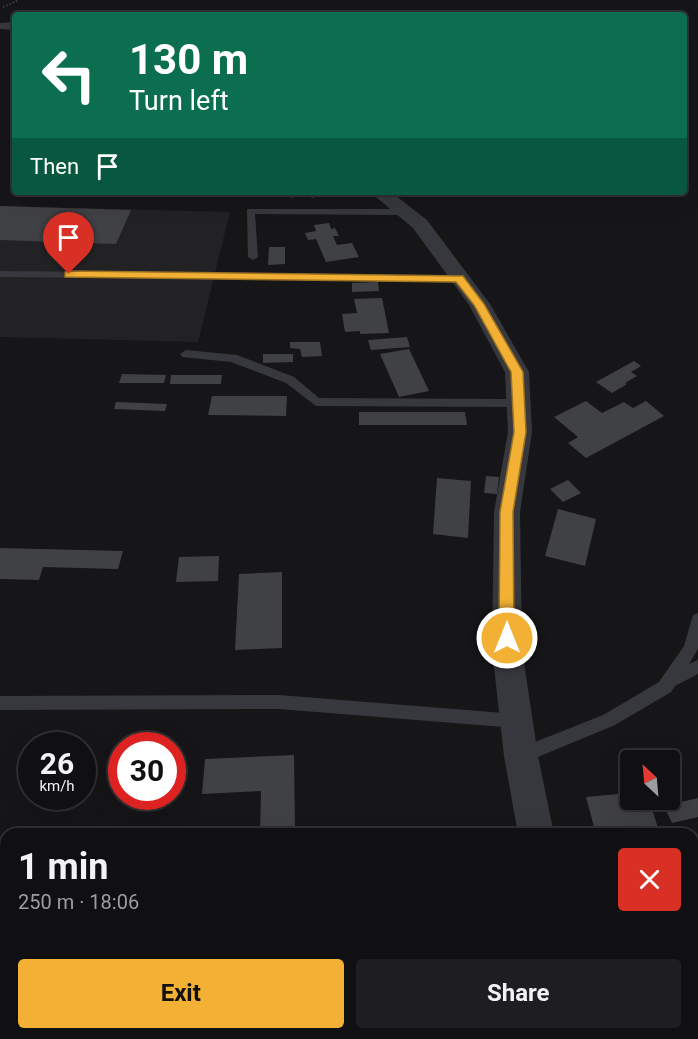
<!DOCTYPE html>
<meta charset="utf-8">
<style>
body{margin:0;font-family:Roboto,sans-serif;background:#1e1e20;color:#f1f3f6;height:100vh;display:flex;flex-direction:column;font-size:22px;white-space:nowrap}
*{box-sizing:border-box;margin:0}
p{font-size:20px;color:#9c9d9f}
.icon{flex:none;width:33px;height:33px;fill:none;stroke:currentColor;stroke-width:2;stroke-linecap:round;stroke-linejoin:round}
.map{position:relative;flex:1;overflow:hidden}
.sheet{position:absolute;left:0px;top:828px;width:699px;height:212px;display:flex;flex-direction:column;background:#101012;border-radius:18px 18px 0 0;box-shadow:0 6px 24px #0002,0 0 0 2px #303032}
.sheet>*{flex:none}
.hud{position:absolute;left:12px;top:12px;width:675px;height:183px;border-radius:6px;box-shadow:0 6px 24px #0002,0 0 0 2px #303032;background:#0b6e4f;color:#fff;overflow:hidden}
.needle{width:39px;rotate:334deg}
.tools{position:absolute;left:620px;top:750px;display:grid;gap:12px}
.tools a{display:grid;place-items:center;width:60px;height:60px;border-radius:6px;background:#101012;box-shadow:0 6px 24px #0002,0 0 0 2px #303032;font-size:30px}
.speed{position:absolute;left:18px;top:732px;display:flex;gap:12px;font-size:30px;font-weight:700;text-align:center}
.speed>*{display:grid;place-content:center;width:78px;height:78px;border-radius:50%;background:#101012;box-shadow:0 6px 24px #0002,0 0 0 2px #303032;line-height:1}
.speed small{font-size:15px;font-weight:400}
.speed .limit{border:9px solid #d22;background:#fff;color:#111}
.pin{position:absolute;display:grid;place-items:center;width:51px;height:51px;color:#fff;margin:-62px -26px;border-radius:50% 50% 50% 0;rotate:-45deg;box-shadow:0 0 6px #0007}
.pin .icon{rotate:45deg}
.me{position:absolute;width:66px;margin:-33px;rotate:0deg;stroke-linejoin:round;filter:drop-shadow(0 0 4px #0008)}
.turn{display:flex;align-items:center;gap:21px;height:126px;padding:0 18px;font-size:27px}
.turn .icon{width:78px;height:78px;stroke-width:2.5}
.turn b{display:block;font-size:42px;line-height:51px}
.then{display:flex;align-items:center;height:57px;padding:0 18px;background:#0003;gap:12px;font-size:22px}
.round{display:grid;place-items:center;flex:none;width:63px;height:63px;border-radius:6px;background:#1e1e20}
.summary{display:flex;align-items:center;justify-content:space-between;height:102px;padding:0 18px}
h1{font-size:36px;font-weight:700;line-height:45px}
.cta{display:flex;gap:12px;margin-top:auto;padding:12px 18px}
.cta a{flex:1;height:69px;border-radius:6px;background:#f2b134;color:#111;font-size:24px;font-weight:700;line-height:69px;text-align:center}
.cta a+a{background:#1e1e20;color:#f1f3f6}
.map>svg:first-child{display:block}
.built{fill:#222225}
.building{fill:#404145}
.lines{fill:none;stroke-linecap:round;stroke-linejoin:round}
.path{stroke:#3d3f44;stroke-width:2;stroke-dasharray:1.5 2;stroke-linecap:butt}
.lane{fill:#37383d;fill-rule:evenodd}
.street{fill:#37383d;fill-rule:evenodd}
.route{fill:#f2b134;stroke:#9d7322;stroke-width:1.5}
</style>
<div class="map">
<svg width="698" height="1039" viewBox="0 0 698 1039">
<rect width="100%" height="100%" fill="#161618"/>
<!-- built -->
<polygon class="built" points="0,206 230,212 198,342 0,337"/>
<!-- building -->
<g class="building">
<polygon points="285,192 329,192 312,198 306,193 292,198"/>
<polygon points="0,206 131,210 116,244 0,240"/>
<polygon points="329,223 331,229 335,228 339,236 333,236 337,245 352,243 359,257 326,262 316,239 308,240 305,233 316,231 314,225"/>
<polygon points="269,247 285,247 285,264 268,265"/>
<polygon points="378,282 379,291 352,292 352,283"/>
<polygon points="382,298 389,333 360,334 360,331 345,332 342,314 357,313 354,299"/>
<polygon points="407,337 410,347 371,350 368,340"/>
<polygon points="290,342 320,342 322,356 302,357 300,349 290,348"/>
<polygon points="409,349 429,391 399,397 380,354"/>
<polygon points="263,354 293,354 293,362 263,363"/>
<polygon points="634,361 641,366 631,372 637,376 625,383 627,384 612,393 596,382"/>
<polygon points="122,374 166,375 164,383 119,383"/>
<polygon points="171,375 222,375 221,384 170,384"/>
<polygon points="212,396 287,396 286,416 208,415"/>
<polygon points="586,401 602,413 624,402 633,408 646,401 664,416 586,458 568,443 578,437 554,417"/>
<polygon points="116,402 167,404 165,411 114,409"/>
<polygon points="359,412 465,412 467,425 359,425"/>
<polygon points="486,476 499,477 497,494 484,493"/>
<polygon points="437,478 471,481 468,538 433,534"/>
<polygon points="568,480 581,493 563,502 550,489"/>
<polygon points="558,509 596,519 585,566 545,556"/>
<polygon points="0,548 123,551 118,569 43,567 39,580 0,579"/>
<polygon points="219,556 218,581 176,582 179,557"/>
<polygon points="282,572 282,648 235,650 239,574"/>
<polygon points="294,755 295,831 260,833 261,791 202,794 205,759"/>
<polygon points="630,793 630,800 649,800 660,834 596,834 586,797"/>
<polygon points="698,798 698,817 672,823 664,806"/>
<polygon points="452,827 453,834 416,834 416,831"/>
<polygon points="693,918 698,918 698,1037 651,1039 650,1034 693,1034"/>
<rect x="300" y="1034" width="67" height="5"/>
</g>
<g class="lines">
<!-- path -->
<polyline class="path" points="3,7 19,0"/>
<!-- lane -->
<g class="lane">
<polygon points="247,209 405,209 410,212 405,215 255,214 258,257 253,260 248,257"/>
<polygon points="0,271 459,275 464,278 459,281 0,277"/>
<polygon points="186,350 237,355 294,377 319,398 520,399 526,403 520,407 316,406 286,383 231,362 182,357 180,354"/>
<polygon points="698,613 698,649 689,664 698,660 698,674 675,686 671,692 615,725 521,764 515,762 513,756 515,750 603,715 659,682 684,646 693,615"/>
<polygon points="279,695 516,714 522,716 524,721 522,726 516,728 279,709 0,710 0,696"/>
</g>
<!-- street -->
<g class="street">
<polygon points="15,22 15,30 0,29 0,23"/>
<polygon points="370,192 391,192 427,220 490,304 529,372 532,432 520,512 522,649 538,756 554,834 518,834 504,756 492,649 494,512 508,432 505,372 469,305 413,228"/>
<polygon points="554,1034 594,1034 595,1039 555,1039"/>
</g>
</g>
<!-- route -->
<polygon class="route" points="69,271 463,276 484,304 523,372 526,432 513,512 514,638 512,643 507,645 501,643 499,638 500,512 514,432 511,372 474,305 456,282 65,277 65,272"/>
</svg>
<div class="tools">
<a><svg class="needle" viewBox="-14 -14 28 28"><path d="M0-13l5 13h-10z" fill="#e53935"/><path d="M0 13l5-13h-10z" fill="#9c9d9f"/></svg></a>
</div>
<div class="speed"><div>26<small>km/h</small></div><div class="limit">30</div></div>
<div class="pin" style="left:69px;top:274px;background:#d93025"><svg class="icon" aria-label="arrive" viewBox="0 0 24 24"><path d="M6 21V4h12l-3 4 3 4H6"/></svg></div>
<svg class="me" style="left:507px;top:638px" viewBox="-20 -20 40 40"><circle r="17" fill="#f2b134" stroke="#fff" stroke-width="3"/><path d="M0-11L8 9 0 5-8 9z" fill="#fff"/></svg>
<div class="hud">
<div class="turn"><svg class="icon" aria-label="left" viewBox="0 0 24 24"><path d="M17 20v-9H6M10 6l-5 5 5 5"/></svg><div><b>130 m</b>Turn left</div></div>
<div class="then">Then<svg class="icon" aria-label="arrive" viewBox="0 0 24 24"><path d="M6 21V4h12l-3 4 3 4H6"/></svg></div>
</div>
<section class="sheet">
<div class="summary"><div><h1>1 min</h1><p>250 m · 18:06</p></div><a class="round" style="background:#d93025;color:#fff"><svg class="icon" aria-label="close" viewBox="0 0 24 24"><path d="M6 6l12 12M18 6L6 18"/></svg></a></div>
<div class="cta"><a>Exit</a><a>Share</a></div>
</section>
</div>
